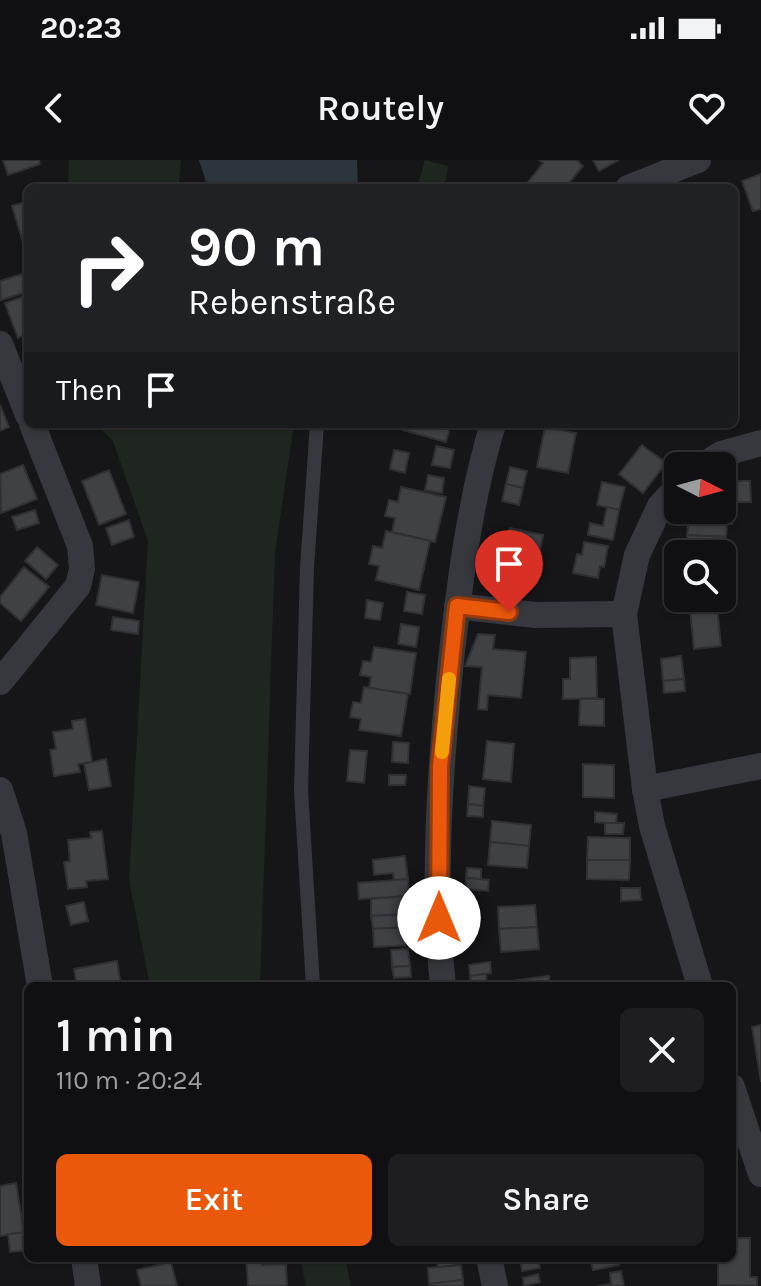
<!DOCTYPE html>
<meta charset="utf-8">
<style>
body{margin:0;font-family:Karla,sans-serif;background:#1e1e20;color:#f1f3f6;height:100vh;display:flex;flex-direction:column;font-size:30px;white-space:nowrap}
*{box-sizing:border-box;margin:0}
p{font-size:26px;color:#9c9d9f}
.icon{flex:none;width:44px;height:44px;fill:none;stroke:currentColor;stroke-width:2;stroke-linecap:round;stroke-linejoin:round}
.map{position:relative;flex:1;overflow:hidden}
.side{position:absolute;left:24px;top:822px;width:712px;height:280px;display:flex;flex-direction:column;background:#101012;border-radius:12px;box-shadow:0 2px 6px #0004,0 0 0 2px #303032}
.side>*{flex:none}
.top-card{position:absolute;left:24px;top:24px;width:714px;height:244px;border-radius:12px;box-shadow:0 2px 6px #0004,0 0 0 2px #303032;background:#202124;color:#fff;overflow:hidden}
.needle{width:52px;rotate:96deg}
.tools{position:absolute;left:664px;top:292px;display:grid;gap:16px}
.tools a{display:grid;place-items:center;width:72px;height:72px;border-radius:12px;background:#101012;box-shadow:0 2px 6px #0004,0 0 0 2px #303032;font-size:40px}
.pin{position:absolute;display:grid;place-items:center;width:68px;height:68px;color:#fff;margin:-82px -34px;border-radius:50% 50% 50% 0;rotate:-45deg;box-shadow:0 0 8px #0007}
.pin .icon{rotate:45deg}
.me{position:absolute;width:88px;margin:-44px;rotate:0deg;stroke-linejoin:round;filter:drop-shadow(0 0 6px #0008)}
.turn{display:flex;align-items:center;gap:28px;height:168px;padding:0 32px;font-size:36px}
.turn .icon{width:104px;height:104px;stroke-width:2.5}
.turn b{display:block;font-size:56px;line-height:68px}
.then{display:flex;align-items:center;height:76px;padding:0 32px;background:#0003;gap:16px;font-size:30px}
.round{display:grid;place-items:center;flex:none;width:84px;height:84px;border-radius:12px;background:#1e1e20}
.head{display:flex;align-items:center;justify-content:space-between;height:136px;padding:0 32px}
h1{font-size:48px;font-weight:600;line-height:60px}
.button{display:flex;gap:16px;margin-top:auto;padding:16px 32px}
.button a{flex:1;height:92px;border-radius:12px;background:#ea580c;color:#fff;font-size:32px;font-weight:600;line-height:92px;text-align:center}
.button a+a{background:#1e1e20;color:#f1f3f6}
.status{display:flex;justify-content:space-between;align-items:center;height:56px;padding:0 40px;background:#101012;direction:ltr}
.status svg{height:22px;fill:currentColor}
header{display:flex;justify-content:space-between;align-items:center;height:104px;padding:0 32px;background:#101012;font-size:36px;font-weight:600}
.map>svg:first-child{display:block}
.green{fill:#1e261f}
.water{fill:#2c353c}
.building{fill:#404145;stroke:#303034;stroke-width:2}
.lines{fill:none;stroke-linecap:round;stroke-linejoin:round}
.lane{stroke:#37383d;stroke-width:14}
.street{stroke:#37383d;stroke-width:26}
.route-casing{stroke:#983908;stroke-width:20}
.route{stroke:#ea580c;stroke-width:14}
.slow{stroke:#f59e0b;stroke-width:14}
</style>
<div class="status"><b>20:23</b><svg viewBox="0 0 49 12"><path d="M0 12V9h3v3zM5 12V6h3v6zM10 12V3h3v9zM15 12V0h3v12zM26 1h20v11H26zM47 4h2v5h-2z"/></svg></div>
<header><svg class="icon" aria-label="back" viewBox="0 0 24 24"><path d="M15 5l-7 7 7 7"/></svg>Routely<svg class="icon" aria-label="heart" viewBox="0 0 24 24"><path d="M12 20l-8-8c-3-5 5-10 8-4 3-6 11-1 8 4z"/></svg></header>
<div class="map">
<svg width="761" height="1126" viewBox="0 0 761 1126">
<rect width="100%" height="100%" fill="#161618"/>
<!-- green -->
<g class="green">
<polygon points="69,0 181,0 179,24 186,28 68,28"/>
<polygon points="425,0 448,6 444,28 417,28"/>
<polygon points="96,264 294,264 275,393 260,826 150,826 129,720 148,381 113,281"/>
<polygon points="300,1098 345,1098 351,1126 306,1126"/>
</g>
<!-- water -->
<polygon class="water" points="199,0 357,0 358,28 208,28"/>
<!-- building -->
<g class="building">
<polygon points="3,0 39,0 40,4 8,15"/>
<polygon points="539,0 577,0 583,6 565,28 535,28 528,22 543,3"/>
<polygon points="593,0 619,0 599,11"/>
<polygon points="761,14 761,49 753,51 742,21"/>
<polygon points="28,41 28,88 25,89 12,46"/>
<polygon points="22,114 27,132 1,140 0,121"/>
<polygon points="28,135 28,174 18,178 5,143"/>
<polygon points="0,245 9,267 0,271"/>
<polygon points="405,264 451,264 446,282 403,270"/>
<polygon points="545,267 576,273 568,313 537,307"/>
<polygon points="642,285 666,303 643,333 619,314"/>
<polygon points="436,286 454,290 450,308 432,305"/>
<polygon points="394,290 409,293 405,313 390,309"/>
<polygon points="23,305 37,339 1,353 0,314"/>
<polygon points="510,307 527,311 523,328 506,324"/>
<polygon points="109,310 126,354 99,365 82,321"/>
<polygon points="428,315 444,318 442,333 425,330"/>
<polygon points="733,321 750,321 751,342 733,342"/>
<polygon points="602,322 625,327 619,350 597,345"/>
<polygon points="506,324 523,328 519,345 502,341"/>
<polygon points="401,327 446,337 435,382 392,372 395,358 385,356 389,340 398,342"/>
<polygon points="607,347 619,350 613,380 588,375 590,363 603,366"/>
<polygon points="35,350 39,363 17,370 12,357"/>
<polygon points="695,351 733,352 732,364 727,364 726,377 687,375 688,365 694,360"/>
<polygon points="129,360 134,377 112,385 106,368"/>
<polygon points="510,368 543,375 535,417 501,411"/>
<polygon points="386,371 430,381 419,430 376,420 379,406 369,404 373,386 382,388"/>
<polygon points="687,375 726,377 725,389 720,389 720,394 681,394 681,390 688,384"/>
<polygon points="584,382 608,386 604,407 600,406 598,418 573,413 577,394 582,395"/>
<polygon points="37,387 58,405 46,419 25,401"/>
<polygon points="24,407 49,427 21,461 0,443 0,437"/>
<polygon points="102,415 139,422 133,453 96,445"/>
<polygon points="407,432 425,435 422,454 404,451"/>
<polygon points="367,440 383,443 380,460 365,458"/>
<polygon points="717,447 721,486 694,489 690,450"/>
<polygon points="113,457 139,461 138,474 111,470"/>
<polygon points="401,464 419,467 416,487 398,484"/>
<polygon points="478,474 495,475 493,489 526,492 521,538 488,535 487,550 478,549 482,507 465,506"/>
<polygon points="374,487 416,493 410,534 369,528 371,517 360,515 363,501 371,502"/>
<polygon points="681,496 684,519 663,521 661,499"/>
<polygon points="596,497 597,538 563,539 563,519 570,519 570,498"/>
<polygon points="684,519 685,531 664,533 663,521"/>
<polygon points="364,527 408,534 401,576 359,570 361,559 350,557 353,542 361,543"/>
<polygon points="580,539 604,539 604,566 579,565"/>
<polygon points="85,559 92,602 78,604 80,612 54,616 50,590 56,589 53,572 73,569 72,561"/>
<polygon points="487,581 514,584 511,622 483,619"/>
<polygon points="393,582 409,583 408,603 392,602"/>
<polygon points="350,590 367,591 364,623 347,621"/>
<polygon points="106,599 111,626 89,630 84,604"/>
<polygon points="583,604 614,605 614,638 583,637"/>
<polygon points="389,615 406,615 405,625 389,625"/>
<polygon points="469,626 485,628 483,646 468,644"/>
<polygon points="468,644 483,646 483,657 467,656"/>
<polygon points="595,652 617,654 616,664 595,662"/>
<polygon points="492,661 531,665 529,686 490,682"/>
<polygon points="605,663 624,663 623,674 605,674"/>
<polygon points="102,671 108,719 86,721 87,727 68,729 64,702 70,701 68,680 91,678 90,672"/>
<polygon points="588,677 630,678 630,700 587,700"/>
<polygon points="490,682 529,686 527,708 488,705"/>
<polygon points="405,696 408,719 394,721 393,713 374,715 373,700"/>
<polygon points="587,700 630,700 629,720 587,719"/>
<polygon points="467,708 481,709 481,719 466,718"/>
<polygon points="466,718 489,720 488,731 466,729"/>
<polygon points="408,719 409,736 359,739 358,723"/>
<polygon points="621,728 640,728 641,740 621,741"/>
<polygon points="409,736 410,754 371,756 371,739"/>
<polygon points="84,742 88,761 71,765 66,746"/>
<polygon points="535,745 537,767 499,769 498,747"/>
<polygon points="410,754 411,767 373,769 371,756"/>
<polygon points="411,767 412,785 374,787 373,769"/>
<polygon points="537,767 539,789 501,792 499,769"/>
<polygon points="408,789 410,806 392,807 391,790"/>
<polygon points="117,801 121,826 77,826 74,809"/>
<polygon points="490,802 491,813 470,816 469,805"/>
<polygon points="410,806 411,817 394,818 392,807"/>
<polygon points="486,814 487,826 471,826 470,816"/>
<polygon points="549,816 550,826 511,826 511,821"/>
<polygon points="761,865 761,922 752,867"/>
<polygon points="732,1002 736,1071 732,1071"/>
<polygon points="16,1023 24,1073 0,1076 0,1026"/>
<polygon points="28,1072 28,1090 10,1092 8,1074"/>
<polygon points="732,1078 750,1078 750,1117 757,1117 757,1126 718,1125 718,1098 732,1098"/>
<polygon points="246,1098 261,1098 262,1105 286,1104 287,1126 248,1126"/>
<polygon points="436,1098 456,1098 457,1105 438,1108"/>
<polygon points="520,1098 538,1098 540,1108 522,1111"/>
<polygon points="586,1098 618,1098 619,1105 593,1110 590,1098"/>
<polygon points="171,1102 177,1126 141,1126 137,1110"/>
<polygon points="461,1105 463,1120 429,1124 428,1108"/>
<polygon points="621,1111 624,1126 598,1126 611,1124 610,1113"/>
<polygon points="538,1114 540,1122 524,1126 523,1118"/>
<polygon points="463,1120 463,1126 430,1126 429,1124"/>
</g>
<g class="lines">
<!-- lane -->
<polyline class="lane" points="313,826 301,631 307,408 317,264"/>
<!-- street -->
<g class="street">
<polyline points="628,28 698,0"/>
<polyline points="0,184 28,255"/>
<polyline points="702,306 721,294 761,283"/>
<polyline points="678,327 660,346 637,395 624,454 645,629 652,666 700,826"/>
<polyline points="457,446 535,455 624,454"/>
<polyline points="0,522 78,426 82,409 80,386 32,264"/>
<polyline points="645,629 761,606"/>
<polyline points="0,630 14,673 40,826"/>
<path d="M443,826C432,723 440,612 450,510C459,428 469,343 493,264"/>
<polyline points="732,927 761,1014"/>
<polyline points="84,1098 88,1126"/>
<polyline points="489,1098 495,1126"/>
</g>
</g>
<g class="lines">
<!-- route casing -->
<g class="route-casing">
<polyline id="route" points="439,758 440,606 457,446 509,452"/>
</g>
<!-- route -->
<use href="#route" class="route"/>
<!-- slow -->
<polyline class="slow" points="442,592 449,519"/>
</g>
</svg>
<div class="tools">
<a><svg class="needle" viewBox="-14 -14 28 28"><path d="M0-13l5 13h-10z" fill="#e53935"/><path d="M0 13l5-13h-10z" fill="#9c9d9f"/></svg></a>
<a><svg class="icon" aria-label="search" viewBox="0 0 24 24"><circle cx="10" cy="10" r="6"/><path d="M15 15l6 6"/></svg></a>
</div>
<div class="pin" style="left:509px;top:452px;background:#d93025"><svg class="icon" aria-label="arrive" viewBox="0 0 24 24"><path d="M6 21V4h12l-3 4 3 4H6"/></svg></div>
<svg class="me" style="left:439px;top:758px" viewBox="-20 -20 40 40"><circle r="19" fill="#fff"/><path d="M0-13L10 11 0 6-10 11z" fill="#ea580c"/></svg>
<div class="top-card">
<div class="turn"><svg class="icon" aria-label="right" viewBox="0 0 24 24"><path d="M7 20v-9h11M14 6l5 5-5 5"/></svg><div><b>90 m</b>Rebenstraße</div></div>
<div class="then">Then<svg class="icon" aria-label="arrive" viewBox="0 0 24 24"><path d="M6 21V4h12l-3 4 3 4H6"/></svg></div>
</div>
<section class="side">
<div class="head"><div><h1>1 min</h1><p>110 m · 20:24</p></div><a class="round"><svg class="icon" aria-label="close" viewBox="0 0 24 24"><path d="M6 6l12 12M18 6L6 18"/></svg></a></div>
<div class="button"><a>Exit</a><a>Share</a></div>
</section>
</div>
